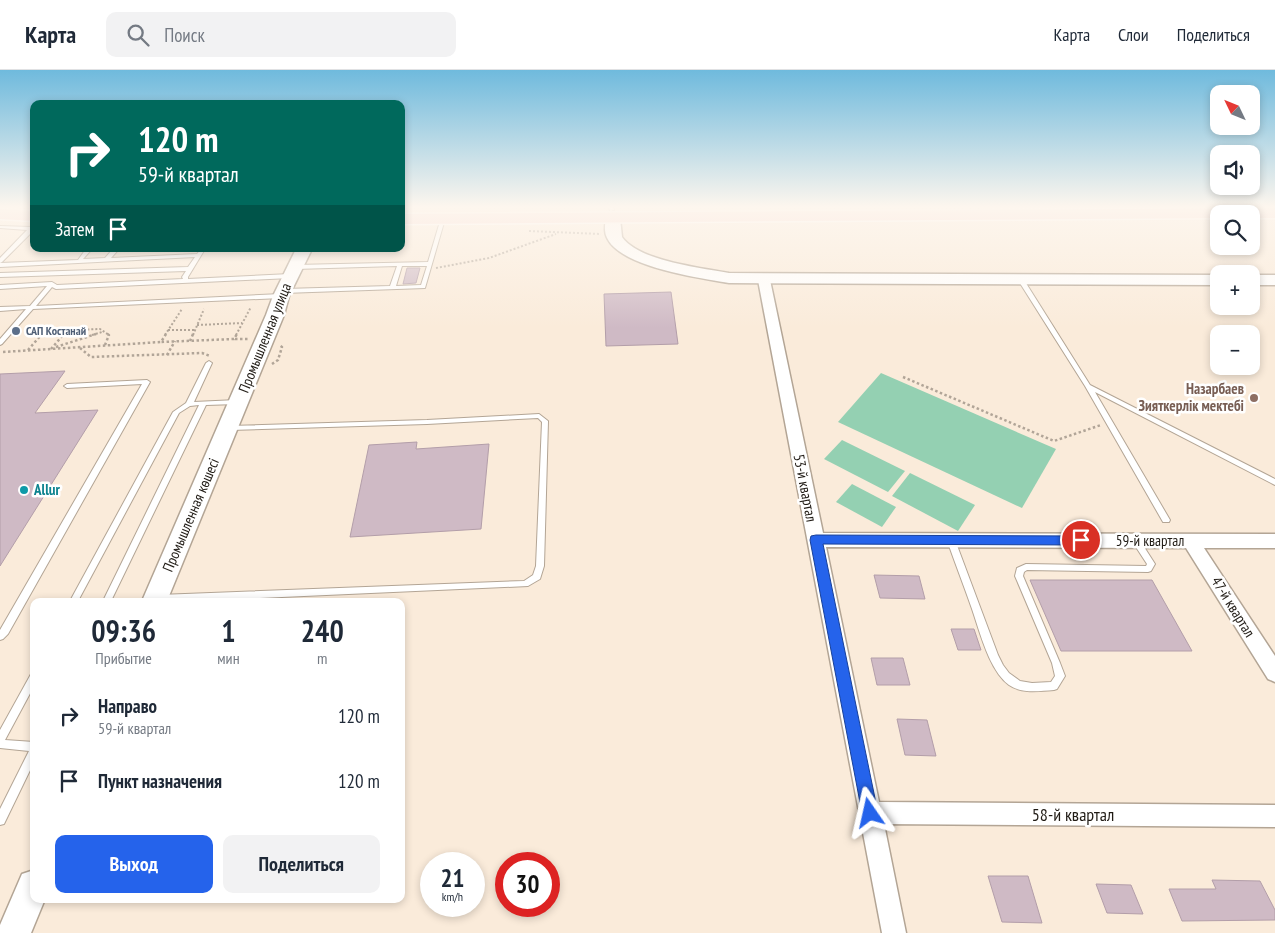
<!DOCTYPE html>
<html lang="ru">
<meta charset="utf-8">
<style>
body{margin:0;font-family:"PT Sans Narrow",sans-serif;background:#f2f2f3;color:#1f2937;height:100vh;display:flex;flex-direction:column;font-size:19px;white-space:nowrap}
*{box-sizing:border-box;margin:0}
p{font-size:16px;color:#747a83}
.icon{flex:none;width:28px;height:28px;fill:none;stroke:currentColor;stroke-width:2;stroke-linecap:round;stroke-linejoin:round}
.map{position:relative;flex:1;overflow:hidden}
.drawer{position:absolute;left:30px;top:528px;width:375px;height:305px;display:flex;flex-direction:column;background:#fff;border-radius:10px;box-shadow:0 2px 8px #0003}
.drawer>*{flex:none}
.guide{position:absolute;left:30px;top:30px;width:375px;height:152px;border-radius:10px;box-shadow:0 2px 8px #0003;background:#00695c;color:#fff;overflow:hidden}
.needle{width:32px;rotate:313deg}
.buttons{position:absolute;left:1210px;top:15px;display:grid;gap:10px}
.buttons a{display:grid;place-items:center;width:50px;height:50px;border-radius:10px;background:#fff;box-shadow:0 2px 8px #0003;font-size:25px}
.speed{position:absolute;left:420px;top:782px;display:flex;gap:10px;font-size:25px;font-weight:700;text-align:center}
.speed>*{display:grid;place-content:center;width:65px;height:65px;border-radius:50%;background:#fff;box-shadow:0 2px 8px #0003;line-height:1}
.speed small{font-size:12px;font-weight:400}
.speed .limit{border:8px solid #d22;background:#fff;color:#111}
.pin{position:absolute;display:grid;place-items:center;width:42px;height:42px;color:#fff;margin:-21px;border:2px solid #fff;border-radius:50%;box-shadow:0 1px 5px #0007}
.me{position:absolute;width:55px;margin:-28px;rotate:349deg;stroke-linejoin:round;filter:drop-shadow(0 0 4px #0008)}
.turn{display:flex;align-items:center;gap:18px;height:105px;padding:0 25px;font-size:22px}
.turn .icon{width:65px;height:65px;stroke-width:2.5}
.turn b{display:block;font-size:35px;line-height:42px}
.then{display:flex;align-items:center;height:48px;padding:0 25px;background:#0003;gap:10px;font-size:19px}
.eta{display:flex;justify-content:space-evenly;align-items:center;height:85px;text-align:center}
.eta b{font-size:30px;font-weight:700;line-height:35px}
.action{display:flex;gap:10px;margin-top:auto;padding:10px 25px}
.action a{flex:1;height:58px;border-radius:10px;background:#2563eb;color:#fff;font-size:20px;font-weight:700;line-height:58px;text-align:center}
.action a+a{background:#f2f2f3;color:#1f2937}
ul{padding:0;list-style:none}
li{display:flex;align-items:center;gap:15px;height:65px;padding:0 25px}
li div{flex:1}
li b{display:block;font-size:19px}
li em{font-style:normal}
header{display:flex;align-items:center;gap:30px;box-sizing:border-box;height:70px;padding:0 25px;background:#fff;border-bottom:1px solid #e0e1e3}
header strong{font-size:24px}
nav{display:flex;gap:28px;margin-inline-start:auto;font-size:18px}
.search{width:350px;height:45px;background:#f2f2f3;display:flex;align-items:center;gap:12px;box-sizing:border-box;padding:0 18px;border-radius:10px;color:#747a83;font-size:19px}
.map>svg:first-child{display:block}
.green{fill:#94d0b2}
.building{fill:#cfbac5;stroke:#b39ea9}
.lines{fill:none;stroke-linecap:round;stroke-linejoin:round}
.lane-casing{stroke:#b3a595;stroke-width:2}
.street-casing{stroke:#b3a595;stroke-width:3}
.secondary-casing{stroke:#b3a595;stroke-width:3}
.primary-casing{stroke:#fff;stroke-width:3}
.path-far1{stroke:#b1a598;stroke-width:2;stroke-dasharray:2 2;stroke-linecap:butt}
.path{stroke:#b1a598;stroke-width:2.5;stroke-dasharray:2.5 2.5;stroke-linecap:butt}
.lane{fill:#fff;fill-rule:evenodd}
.street{fill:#fff;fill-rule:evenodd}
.secondary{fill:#fff;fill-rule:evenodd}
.primary{fill:#f8d4d0;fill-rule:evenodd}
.route{fill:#2563eb;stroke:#184099}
.service-dot{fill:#5c6f8a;stroke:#fff;stroke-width:2}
.education-dot{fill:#8d6e63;stroke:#fff;stroke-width:2}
.culture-dot{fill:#0f9aa8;stroke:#fff;stroke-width:2}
.labels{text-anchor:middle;stroke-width:5;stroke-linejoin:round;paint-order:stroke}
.far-service-label{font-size:12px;font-weight:bold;fill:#4e5e75;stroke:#fff;text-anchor:start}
.street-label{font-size:15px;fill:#201b15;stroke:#fff}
.education-label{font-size:15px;font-weight:bold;fill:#785e54;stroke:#fff;text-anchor:end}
.culture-label{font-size:15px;font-weight:bold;fill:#0d838f;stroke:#fff;text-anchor:start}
.near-street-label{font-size:18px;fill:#201b15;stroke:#fff}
</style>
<header>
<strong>Карта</strong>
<div class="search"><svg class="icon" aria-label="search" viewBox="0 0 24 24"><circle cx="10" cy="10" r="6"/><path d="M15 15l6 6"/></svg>Поиск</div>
<nav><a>Карта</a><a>Слои</a><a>Поделиться</a></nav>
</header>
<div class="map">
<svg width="1275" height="863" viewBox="0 0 1275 863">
<rect width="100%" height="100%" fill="#faebda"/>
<!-- green -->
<g class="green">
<polygon points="881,303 1056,379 1022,438 838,352"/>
<polygon points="842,370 905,401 888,422 824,389"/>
<polygon points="910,403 975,435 958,461 892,426"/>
<polygon points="852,414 896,437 882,457 836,432"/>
</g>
<!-- building -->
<g class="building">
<polygon points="407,198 420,198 416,213 403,214"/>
<polygon points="671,222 678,274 606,276 604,224"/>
<polygon points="65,301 35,343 98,340 0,496 0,304"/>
<polygon points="417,372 416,379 489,374 481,459 350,467 369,375"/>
<polygon points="874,505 919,506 925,529 880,528"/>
<polygon points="1030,510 1152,510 1192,581 1061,581"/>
<polygon points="951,559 974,559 981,580 958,580"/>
<polygon points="871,588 903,588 910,615 877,615"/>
<polygon points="897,649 927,650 936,686 905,685"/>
<polygon points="988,806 1028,806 1042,853 1002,852"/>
<polygon points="1212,810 1260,811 1275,840 1275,850 1182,851 1169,819 1216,819"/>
<polygon points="1096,814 1131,815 1143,844 1107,843"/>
</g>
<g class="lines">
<!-- lane casing -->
<g class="lane-casing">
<g id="lane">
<polygon points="609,137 613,137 614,140 610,141"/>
<path d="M441,148L445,149L425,218L284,223L281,221L284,219L390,216L397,196L295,199L292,197L295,195L428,192ZM402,196H427L421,215L396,216Z"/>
<polygon points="32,155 34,155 34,160 2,192 0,193 0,188 27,160 0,158 0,156 30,157"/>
<polygon points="86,179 92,179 83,189 105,188 113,179 119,179 111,188 197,184 201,179 205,179 188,207 188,209 290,204 293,206 290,208 56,219 52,217 36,236 281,224 284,226 281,228 33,239 2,274 0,275 0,269 26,239 0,241 0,237 30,236 47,216 0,219 0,215 52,212 57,215 183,209 182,207 186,201 0,207 0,203 188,197 195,187 0,197 0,193 78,190"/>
<polygon points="1021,208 1024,210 1090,315 1275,409 1275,415 1095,322 1170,450 1169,452 1163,452 1085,316 1018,210"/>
<polygon points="209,291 212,293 194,332 237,330 240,332 237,334 206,335 111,531 103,531 199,335 190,336 179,343 78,531 70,531 173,342 186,333 206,293"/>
<polygon points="147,310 150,312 8,564 3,569 0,570 0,560 142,314 67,318 64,316 67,314"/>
<polygon points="539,344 548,351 544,496 540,509 528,516 190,531 156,531 155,529 156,526 159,525 524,511 533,505 536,496 542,352 538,348 427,354 230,360 227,358 230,356 427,350"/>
<path d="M951,467L954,468L955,470L998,585L1003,595L1009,603L1020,611L1032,613L1051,612L1055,606L1052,593L1015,506L1017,498L1026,494L1146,496L1147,494L1132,471L1133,469H1139L1155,494L1151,501L1148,502L1027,500L1024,502L1023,506L1060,593L1065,606L1057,619L1054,620C1039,621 1022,624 1009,615C989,600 980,562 972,539C964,516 955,493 947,470L948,468Z"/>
<polygon points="34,603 34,616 5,670 34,672 34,692 4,754 0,755 0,739 29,681 0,678 0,660 31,604"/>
</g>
</g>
<!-- street casing -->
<g class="street-casing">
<polygon id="street" points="764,206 770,210 823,463 1275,464 1275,478 1204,478 1275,586 1275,612 1268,609 1186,478 826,477 879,732 1275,735 1275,757 884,754 906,863 882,863 758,210"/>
</g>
<!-- secondary casing -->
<g class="secondary-casing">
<g id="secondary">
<path d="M613,144L618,145L620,148L622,167C639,191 701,198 729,203L1219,205V215L729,213C701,208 607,196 605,160C605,155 605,149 608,145Z"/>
<polygon points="296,179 312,179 289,226 284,245 167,531 142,531 266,245 273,226"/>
<rect x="1251" y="205" width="24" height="10"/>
<polygon points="34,800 34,829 45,829 31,863 0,863 0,855 22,804"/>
</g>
</g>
<!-- primary casing -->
<g class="primary-casing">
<g id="primary">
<polygon points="1275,138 1275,148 1251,148 1251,144 1219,144 1219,148 401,154 401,144"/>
<polygon points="0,139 34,141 34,151 0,149"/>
</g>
</g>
<!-- path-far1 -->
<g class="path-far1">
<polyline points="529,161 601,164"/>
<polyline points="436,198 489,188 556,164"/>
<polyline points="197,255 242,253"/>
<polyline points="168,260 195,260"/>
<polyline points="41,265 45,261 100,259 109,265"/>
<polyline points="63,265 66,261"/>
<polyline points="92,265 102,262"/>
<polyline points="165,265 182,239"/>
<polyline points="193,265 204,239"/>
<polyline points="236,265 251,237"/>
</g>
<!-- path -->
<g class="path">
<polyline points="166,264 161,272 234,269 237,264"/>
<polyline points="235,269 249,269"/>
<polyline points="190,271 193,264"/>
<polyline points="105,275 109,265 107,264"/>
<polyline points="56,277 96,264"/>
<polyline points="80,278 91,287 202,283 210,286"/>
<polyline points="51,279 64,264"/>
<polyline points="28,280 42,264"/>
<polyline points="3,282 161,272"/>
<polyline points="167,285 175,271"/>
<polyline points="272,294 278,290 282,277 279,275"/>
<polyline points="903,307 1054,371 1101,355"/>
</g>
<!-- lane -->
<use href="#lane" class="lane"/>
<!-- street -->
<use href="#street" class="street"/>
<!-- secondary -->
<use href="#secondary" class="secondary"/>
<!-- primary -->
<use href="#primary" class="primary"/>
</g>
<!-- sky -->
<linearGradient id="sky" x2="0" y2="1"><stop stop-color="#6fbadd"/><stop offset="0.53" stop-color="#fdf6ee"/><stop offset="1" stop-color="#fdf6ee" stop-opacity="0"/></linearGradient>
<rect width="1275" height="258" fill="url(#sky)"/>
<!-- route -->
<polygon class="route" points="816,465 1081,466 1085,467 1087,470 1085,474 1081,475 823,474 878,743 876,749 870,751 865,749 862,743 810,470 811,466"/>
<!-- markers -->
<circle class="service-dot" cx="16" cy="261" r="5"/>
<circle class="education-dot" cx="1254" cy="328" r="5"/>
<circle class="culture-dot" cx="24" cy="420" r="5"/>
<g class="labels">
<!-- far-service labels -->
<g class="far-service-label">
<text x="26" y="265">САП Костанай</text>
</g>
<!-- street labels -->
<g class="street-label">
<text transform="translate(265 268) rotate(-68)" y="5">Промышленная улица</text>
<text transform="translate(805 418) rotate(79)" y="5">53-й квартал</text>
<text transform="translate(191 445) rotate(-67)" y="5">Промышленная көшесі</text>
<text x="1150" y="476">59-й квартал</text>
<text transform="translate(1233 537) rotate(58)" y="5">47-й квартал</text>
</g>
<!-- education labels -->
<g class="education-label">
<text x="1244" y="324">Назарбаев<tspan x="1244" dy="17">Зияткерлік мектебі</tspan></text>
</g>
<!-- culture labels -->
<g class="culture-label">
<text x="34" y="425">Allur</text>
</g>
<!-- near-street labels -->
<g class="near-street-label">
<text x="1073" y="751">58-й квартал</text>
</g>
</g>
</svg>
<div class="buttons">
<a><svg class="needle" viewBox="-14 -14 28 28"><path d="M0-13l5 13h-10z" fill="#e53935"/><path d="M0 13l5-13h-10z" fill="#747a83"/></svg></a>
<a><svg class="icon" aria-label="sound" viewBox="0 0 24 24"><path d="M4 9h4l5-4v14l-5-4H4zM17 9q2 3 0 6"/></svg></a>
<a><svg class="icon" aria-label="search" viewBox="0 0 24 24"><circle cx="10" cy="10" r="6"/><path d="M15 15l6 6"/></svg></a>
<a>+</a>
<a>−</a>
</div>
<div class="speed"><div>21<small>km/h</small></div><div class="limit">30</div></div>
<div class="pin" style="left:1081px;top:470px;background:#d93025"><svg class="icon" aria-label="arrive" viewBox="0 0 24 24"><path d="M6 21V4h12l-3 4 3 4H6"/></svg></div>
<svg class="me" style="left:870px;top:743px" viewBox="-20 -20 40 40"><path d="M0-17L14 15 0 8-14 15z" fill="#2563eb" stroke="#fff" stroke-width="4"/></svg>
<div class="guide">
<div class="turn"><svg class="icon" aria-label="right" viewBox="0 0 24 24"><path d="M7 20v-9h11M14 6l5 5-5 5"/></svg><div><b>120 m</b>59-й квартал</div></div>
<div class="then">Затем<svg class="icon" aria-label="arrive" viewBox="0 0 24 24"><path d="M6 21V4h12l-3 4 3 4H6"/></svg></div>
</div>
<section class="drawer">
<div class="eta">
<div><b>09:36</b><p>Прибытие</p></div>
<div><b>1</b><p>мин</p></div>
<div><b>240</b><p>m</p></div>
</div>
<ul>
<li><svg class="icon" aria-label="right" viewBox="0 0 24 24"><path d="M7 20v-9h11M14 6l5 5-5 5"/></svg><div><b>Направо</b><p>59-й квартал</p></div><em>120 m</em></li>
<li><svg class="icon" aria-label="arrive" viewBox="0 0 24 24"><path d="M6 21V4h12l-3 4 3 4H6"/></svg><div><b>Пункт назначения</b></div><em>120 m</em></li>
</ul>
<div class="action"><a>Выход</a><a>Поделиться</a></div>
</section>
</div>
